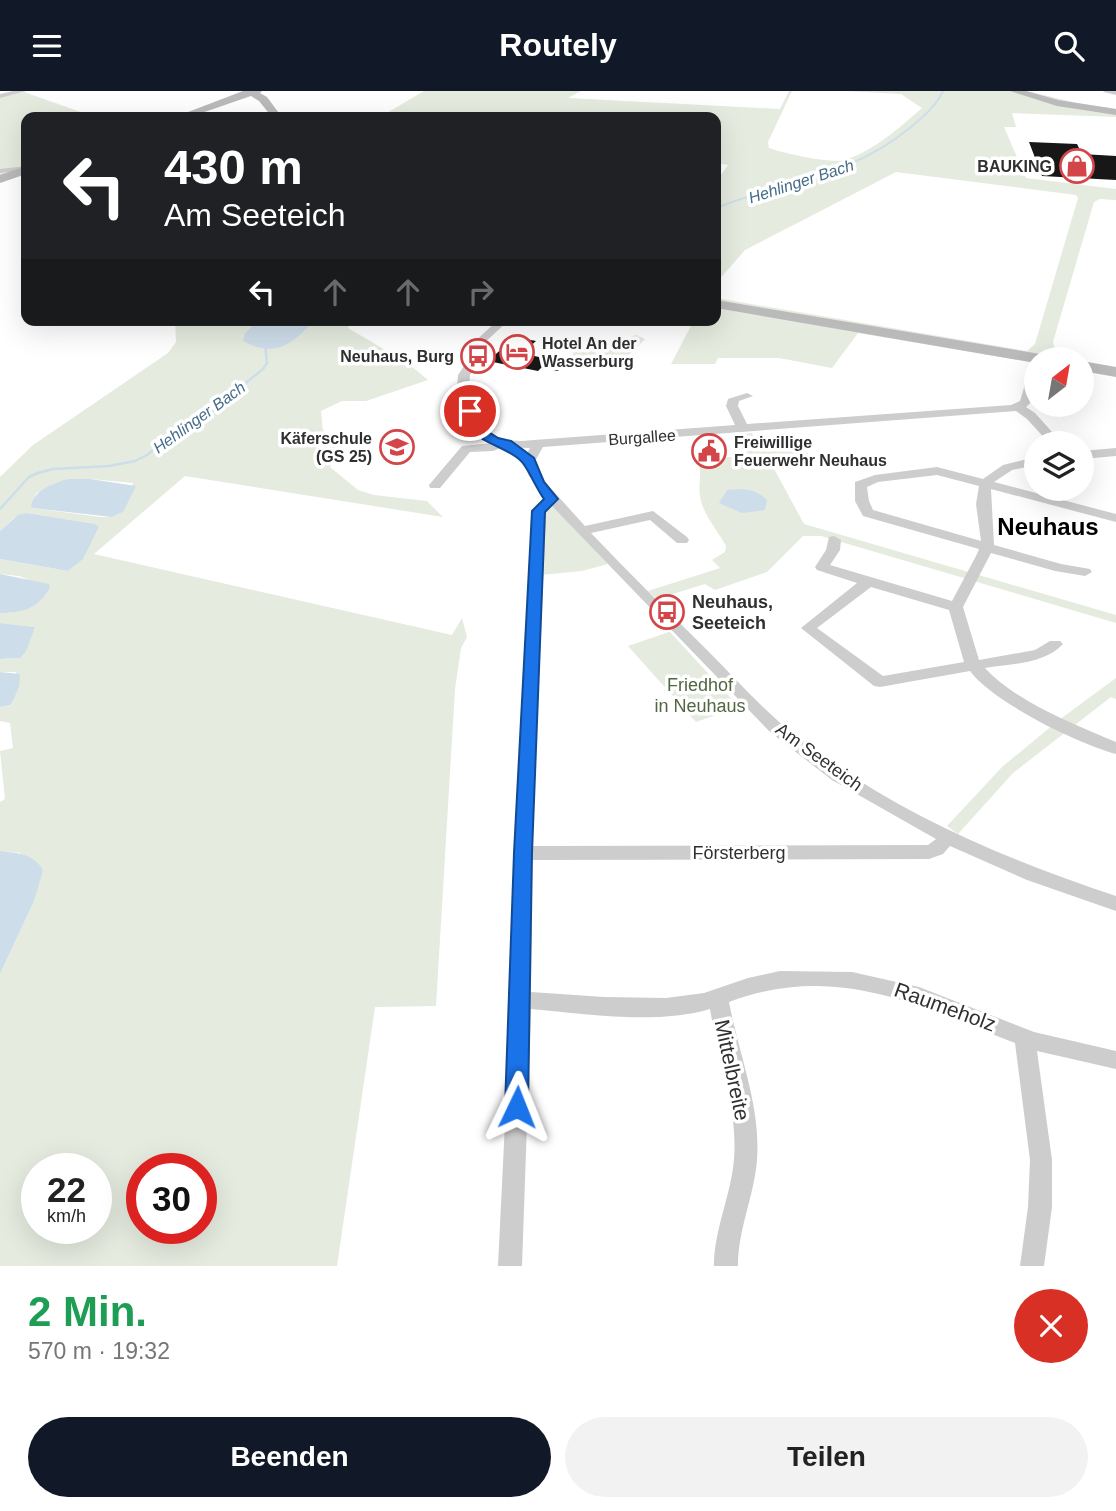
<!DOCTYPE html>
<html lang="de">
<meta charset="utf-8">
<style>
body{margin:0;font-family:Arial,sans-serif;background:#f2f2f2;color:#222;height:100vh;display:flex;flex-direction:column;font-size:26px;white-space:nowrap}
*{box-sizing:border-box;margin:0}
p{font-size:23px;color:#767676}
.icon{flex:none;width:38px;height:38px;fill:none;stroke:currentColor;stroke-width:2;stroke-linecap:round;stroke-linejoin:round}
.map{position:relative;height:1175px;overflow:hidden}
.details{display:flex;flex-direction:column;background:#fff;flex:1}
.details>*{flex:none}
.hud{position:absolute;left:21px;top:21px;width:700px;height:214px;border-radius:14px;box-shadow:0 7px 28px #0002;background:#202124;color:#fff;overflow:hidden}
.needle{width:46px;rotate:31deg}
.fabs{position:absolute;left:1024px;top:256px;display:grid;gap:14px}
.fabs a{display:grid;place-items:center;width:70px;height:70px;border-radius:50%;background:#fff;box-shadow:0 7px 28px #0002;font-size:35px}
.speed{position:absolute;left:21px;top:1062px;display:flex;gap:14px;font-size:35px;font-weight:700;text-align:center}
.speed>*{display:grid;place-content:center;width:91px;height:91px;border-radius:50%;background:#fff;box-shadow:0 7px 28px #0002;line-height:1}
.speed small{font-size:18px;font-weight:400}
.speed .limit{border:10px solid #d22;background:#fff;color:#111}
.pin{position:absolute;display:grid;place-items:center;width:60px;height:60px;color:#fff;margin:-30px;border:4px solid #fff;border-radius:50%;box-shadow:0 2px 7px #0007}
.me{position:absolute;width:77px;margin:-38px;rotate:2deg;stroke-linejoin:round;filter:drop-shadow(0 0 5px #0008)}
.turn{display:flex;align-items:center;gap:24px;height:147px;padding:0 28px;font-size:32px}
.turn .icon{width:91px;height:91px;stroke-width:2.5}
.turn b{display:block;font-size:49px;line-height:60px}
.lanes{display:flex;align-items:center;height:66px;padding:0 28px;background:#0003;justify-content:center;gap:35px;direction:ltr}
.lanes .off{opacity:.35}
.round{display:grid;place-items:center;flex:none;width:74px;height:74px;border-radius:37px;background:#f2f2f2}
.headline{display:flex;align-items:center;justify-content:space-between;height:119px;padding:0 28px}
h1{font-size:42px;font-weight:700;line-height:52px;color:#1e9e55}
.button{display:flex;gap:14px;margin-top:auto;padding:14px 28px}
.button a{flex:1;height:80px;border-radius:42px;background:#111827;color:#fff;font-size:28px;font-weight:700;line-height:80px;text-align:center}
.button a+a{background:#f2f2f2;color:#222}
header{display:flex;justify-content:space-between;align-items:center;height:91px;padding:0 28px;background:#111827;color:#fff;font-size:32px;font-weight:700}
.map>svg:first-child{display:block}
.green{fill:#e5ebdf;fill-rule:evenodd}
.water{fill:#cddde9}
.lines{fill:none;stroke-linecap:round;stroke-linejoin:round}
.stream-far1{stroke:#cddde9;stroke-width:2}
.stream{stroke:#cddde9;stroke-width:2.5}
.building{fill:#171717}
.street{fill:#cdcdcd;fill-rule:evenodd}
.secondary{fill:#bababa;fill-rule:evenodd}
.route{fill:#1a73e8;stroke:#114b97;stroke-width:2}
.labels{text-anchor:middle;stroke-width:7;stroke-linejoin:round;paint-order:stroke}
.far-poi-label{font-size:16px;font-weight:bold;fill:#303030;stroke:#fff;text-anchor:end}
.far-water-label{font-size:16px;font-style:italic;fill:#466c89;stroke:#fff}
.far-street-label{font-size:16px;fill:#303030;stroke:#fff}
.poi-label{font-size:18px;font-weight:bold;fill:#303030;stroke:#fff;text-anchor:start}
.park-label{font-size:18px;fill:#516741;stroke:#fff}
.street-label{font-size:18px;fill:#303030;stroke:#fff}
.near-street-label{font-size:21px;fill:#303030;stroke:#fff}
.district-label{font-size:24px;font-weight:bold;fill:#000;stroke:#fff}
</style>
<header><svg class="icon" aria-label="menu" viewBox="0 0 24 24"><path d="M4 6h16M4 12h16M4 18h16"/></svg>Routely<svg class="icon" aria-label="search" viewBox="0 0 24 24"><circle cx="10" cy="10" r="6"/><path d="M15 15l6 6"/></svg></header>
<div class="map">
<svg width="1116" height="1175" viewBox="0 0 1116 1175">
<rect width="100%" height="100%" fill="#fff"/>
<!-- green -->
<g class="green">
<path d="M424,0H581L568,7L780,18L789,0H792L768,51L769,57C782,62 832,73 845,69C875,59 899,37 922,17L901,3L844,0H1027L1077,12L1116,18V26L1012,22L1016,36H1004L1026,87L1116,98V109L1100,108L1094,111L1053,251L1057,265L1074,268H1036V272L858,242L832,277L779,267H718L715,273H671L694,229H716V207L1027,260L1035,253L1078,107L1076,104L896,81L745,159L716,192V91L728,74L716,72V26H380Z"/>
<polygon points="24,1 95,26 26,26 26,83 0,92 0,6"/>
<path d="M175,229H258L245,242C248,246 253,252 257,254C278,265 302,243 315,229H352L348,237L409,273L428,289L366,310H342L321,320C323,339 321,350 341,358L330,376L358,399L374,404L427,410L443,426L185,385L94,463L452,544L462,527L467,546L461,557L455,598L436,915L375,916L337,1175H0V883L34,810L20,762L0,760V711L5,708L0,660L13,657L10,632L0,630V616L12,614L16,581H0V568L20,567L35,536L0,532V522C23,522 38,518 50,497L19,485L0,483V468L68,480L83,467L99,436L94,433L27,422L14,427L0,440V386L33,354L168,262L176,251ZM90,388L133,392L123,421L112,426H101L32,417L36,403L54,392ZM37,1078H96V1138H37ZM142,1078H201V1138H142Z"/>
<polygon points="636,244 645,248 625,268 628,273 573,275 573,259 604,254"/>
<path d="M752,342L755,348L775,351L815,365L772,374L804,433L1116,524V532L821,445H803L767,481L715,499L705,493L657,508L648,500L720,477L712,469L725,461L726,455C718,440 702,422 700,405C698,391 703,382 697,368L746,365L735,344Z"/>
<polygon points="552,415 559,421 608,473 582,480 540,484 541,423"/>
<polygon points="669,541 670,541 739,616 696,631 628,555"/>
<polygon points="1116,587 1116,608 1111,606 1013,682 958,743 947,735 1002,676 1059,629"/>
</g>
<!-- water -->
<g class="water">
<path d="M258,229H315C293,252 276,268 243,250L245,242Z"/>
<path d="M69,388H90L136,395L123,421L112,426L32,417L31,414C36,398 53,392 69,388Z"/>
<path d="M744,398C754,400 760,402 767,409L765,419L742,422L719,412L727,399Z"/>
<polygon points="27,422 95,433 99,436 83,468 68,480 0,468 0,440 18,424"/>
<path d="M0,483L49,493L50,497C38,518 23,522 0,522Z"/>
<polygon points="0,532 35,536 26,560 20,567 0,568"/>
<polygon points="0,581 20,583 19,596 11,614 0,616"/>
<path d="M0,760C18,762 34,763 43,779L34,810L0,883Z"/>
</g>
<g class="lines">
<!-- stream-far1 -->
<path class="stream-far1" d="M716,117C788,88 848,88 911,36C923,26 936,15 943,0"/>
<!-- stream -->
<polyline class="stream" points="0,418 29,386 38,382 53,378 109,375 135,370 147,364 169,346 202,328 263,278 267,272 265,254"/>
</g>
<!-- building -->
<g class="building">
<polygon points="1029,51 1077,53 1082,63 1116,65 1116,89 1042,85"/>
<polygon points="515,246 536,250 525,260 533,261 530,264 566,272 558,280 541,277 538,280 488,270"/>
</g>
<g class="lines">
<!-- street -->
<g class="street">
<polygon points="13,0 26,0 0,7 0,3"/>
<polygon points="1103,0 1116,0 1116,4 1104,1"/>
<polygon points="26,75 26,79 0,82 0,78"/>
<path d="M498,229H509L482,254L478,269L470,284L469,298L484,338L504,349L521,350L735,334L726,315L728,308L747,302L753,305L739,310L738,315L747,333L1011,314L1020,310L1030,277L1036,274C1036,288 1038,307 1026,316L1035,322L1062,352H1049L1027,328L1016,320L543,356L535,370L546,392L585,435L653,420L687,446L689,449L687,452H677L650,429L591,442C629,482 668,520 707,559C736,588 763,619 795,644C890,720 1002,767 1116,805V820L1027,789L950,755L943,763L929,768L532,769L531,901L604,906L666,907L704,902L748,887L780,880L852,881L919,896L1034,941L1116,960V978L1037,960L1052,1069V1116L1044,1175H1020L1028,1116L1030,1069L1015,952C917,914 836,871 729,911C739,964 761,1015 757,1069C754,1106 738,1138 738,1175H714C714,1138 731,1105 734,1068C738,1016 718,968 710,918C657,934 586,923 531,918L522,1175H498L511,909L514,762L532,420L545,408L529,385L523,370L530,357L503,356L493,360L470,361L440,397H430L429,394L462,355L492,352L473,340L457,298L458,284L468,269L472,253ZM552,415L770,641L832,689L936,748L928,754L532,755L546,421Z"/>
<polygon points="1116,357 1116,365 1082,368 1082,360"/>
<path d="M1036,366V374L1012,379L994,391L1116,423V431L991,398L994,454L1061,473L1090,478L1092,481L1085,485L1055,480L991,462L963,516L979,569L1035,559L1050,550H1060L1063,553C1045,573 1010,573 985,577C1015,610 1075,634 1116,651V663C1077,652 994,612 970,580L880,596L874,595L801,537L857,492L817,479L815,476L826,459L829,446L834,445L841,449L840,459L830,474L952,510L976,465L979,458L863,425L855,410V391L875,384L937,376L983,388L1003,374ZM937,384L979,395L976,413L981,450L873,419L869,410L867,396L878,391ZM871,496L949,519L964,571L883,585L817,537Z"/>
</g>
<!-- secondary -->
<g class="secondary">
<polygon points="243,0 262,0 260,2 267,6 281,25 272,26 259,10 251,5 190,26 175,26"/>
<polygon points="1010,0 1026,0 1058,9 1116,18 1116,24 1057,15"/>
<polygon points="26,75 26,83 0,92 0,84"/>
<polygon points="716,209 1040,263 1048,268 1036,268 1036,272 716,217"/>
<polygon points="1082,270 1116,276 1116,286 1082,280"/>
</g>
</g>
<!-- route -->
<path class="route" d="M470,316L476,320L484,338L498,347L511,350L534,367L544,391L558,408L545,421L532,762L528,1016L525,1023L517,1026L509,1023L505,1016L514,762L532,420L544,408C536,397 527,375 521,370C508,357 482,352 473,340C469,335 467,326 464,320Z"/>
<!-- icons -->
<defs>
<g id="shop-ring" transform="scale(1.75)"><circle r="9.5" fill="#fff" stroke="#d34548" stroke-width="1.5"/><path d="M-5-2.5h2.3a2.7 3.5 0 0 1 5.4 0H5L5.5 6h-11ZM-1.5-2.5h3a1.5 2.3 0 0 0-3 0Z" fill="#d34548"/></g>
<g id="hotel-ring" transform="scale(1.75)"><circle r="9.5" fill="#fff" stroke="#d34548" stroke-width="1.5"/><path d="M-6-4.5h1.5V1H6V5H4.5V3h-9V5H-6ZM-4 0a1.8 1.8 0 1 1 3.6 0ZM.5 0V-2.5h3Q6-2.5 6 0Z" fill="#d34548"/></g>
<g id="bus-ring" transform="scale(1.75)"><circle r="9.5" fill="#fff" stroke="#d34548" stroke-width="1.5"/><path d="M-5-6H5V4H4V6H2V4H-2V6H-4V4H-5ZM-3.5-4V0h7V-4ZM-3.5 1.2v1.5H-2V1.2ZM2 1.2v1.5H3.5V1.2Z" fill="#d34548"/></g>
<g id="school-ring" transform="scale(1.75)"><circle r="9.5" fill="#fff" stroke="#d34548" stroke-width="1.5"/><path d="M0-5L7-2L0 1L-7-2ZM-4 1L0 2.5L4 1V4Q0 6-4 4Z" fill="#d34548"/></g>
<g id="civic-ring" transform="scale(1.75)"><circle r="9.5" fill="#fff" stroke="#d34548" stroke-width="1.5"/><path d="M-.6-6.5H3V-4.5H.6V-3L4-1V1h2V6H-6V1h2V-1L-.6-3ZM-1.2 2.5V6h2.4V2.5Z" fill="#d34548"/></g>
</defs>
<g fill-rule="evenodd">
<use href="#shop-ring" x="1077" y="75"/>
<use href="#hotel-ring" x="517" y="261"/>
<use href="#bus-ring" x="478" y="265"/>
<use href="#school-ring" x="397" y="356"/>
<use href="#civic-ring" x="709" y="360"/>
<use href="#bus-ring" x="667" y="521"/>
</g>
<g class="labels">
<!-- far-poi labels -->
<g class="far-poi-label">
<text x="1052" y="81">BAUKING</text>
<text x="542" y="258" text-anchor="start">Hotel An der<tspan x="542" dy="18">Wasserburg</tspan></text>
<text x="454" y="271">Neuhaus, Burg</text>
<text x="372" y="353">Käferschule<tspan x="372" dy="18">(GS 25)</tspan></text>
<text x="734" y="357" text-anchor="start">Freiwillige<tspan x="734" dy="18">Feuerwehr Neuhaus</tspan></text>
</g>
<!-- far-water labels -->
<g class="far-water-label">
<text transform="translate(801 90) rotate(-18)" y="6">Hehlinger Bach</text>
<text transform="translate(199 326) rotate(-36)" y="6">Hehlinger Bach</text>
</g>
<!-- far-street labels -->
<g class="far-street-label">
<text transform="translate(642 346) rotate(-4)" y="6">Burgallee</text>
</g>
<!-- poi labels -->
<g class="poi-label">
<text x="692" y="517">Neuhaus,<tspan x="692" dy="21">Seeteich</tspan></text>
</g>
<!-- park labels -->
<g class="park-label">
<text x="700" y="600">Friedhof<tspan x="700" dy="21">in Neuhaus</tspan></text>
</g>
<!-- street labels -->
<g class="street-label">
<text transform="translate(819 666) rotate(36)" y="6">Am Seeteich</text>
<text x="739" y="768">Försterberg</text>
</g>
<!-- near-street labels -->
<g class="near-street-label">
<text transform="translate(945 916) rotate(20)" y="7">Raumeholz</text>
<text transform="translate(732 979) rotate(78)" y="7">Mittelbreite</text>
</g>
<!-- district labels -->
<g class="district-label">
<text x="1048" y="444">Neuhaus</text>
</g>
</g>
</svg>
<div class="fabs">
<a><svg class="needle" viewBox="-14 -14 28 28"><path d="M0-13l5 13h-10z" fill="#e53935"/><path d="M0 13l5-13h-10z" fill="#767676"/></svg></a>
<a><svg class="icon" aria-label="layers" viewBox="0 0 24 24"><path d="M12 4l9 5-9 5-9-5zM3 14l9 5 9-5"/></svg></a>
</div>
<div class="speed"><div>22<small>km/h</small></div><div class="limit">30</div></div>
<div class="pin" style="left:470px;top:320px;background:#d93025"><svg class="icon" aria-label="arrive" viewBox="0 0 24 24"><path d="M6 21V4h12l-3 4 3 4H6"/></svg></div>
<svg class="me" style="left:517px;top:1016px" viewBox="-20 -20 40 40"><path d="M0-17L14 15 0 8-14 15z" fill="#1a73e8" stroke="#fff" stroke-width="4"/></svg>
<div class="hud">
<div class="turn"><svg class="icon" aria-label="left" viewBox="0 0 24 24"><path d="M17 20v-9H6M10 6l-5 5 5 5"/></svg><div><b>430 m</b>Am Seeteich</div></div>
<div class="lanes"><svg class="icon" aria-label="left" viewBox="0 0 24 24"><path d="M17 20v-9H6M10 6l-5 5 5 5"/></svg><svg class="icon off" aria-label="ahead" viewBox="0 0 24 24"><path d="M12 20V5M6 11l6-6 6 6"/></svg><svg class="icon off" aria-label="ahead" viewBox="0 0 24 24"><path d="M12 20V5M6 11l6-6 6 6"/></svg><svg class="icon off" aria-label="right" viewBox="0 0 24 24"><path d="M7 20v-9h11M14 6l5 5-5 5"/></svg></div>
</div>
</div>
<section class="details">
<div class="headline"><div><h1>2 Min.</h1><p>570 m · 19:32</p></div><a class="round" style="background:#d93025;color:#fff"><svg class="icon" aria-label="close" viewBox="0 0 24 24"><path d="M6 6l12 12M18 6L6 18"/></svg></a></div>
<div class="button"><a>Beenden</a><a>Teilen</a></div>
</section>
